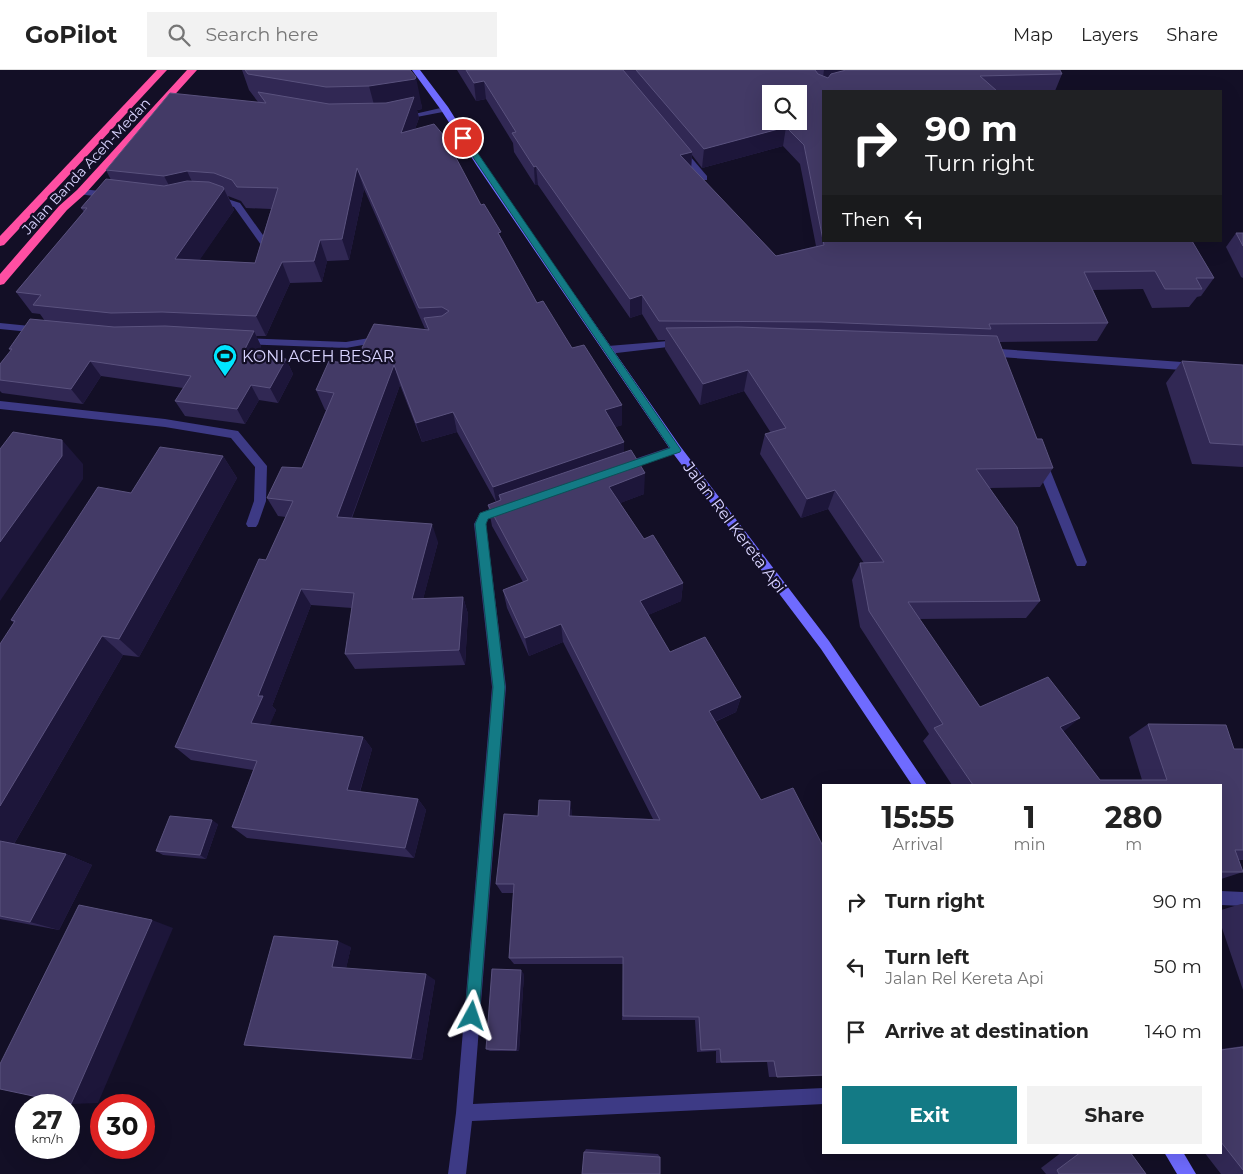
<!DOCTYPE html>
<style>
body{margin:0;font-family:Montserrat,sans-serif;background:#f2f2f2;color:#222;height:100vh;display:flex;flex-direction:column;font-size:19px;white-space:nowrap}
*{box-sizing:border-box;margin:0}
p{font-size:16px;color:#767676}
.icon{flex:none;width:28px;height:28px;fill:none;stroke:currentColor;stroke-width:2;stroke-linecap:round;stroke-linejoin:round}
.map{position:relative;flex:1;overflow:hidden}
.side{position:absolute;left:822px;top:714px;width:400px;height:370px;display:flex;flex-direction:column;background:#fff;border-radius:0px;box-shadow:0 5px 20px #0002}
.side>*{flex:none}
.guide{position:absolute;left:822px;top:20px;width:400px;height:152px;border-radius:0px;box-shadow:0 5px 20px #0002;background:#202124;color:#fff;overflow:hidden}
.fabs{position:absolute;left:762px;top:15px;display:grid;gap:10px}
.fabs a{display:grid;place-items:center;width:45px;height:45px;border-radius:0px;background:#fff;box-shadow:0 5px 20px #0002;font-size:25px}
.speed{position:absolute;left:15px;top:1024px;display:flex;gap:10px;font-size:25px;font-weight:700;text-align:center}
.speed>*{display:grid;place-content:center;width:65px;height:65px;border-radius:50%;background:#fff;box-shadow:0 5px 20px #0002;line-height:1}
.speed small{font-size:12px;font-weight:400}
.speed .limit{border:8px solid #d22;background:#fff;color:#111}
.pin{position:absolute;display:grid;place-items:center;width:42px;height:42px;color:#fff;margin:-21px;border:2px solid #fff;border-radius:50%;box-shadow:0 1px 5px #0007}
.me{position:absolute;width:55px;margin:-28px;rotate:5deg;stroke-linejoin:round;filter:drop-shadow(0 0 4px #0008)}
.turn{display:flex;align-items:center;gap:18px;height:105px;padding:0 20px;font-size:22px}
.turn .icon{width:65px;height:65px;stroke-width:2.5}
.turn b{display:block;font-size:35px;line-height:42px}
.then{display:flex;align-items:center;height:48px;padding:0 20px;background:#0003;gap:10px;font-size:19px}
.eta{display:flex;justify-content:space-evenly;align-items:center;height:85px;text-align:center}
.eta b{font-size:30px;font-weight:700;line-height:35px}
.primary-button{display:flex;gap:10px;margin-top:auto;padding:10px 20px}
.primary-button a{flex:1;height:58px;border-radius:0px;background:#137a85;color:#fff;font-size:20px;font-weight:700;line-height:58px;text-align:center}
.primary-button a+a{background:#f2f2f2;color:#222}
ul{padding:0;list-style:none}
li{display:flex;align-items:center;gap:15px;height:65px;padding:0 20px}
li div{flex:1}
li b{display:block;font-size:19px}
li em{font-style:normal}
header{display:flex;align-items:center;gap:30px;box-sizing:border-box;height:70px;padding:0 25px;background:#fff;border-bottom:1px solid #e0e0e0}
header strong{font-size:24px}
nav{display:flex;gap:28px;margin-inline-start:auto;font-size:18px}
.search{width:350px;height:45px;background:#f2f2f2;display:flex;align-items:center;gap:12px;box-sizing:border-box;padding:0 18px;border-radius:0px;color:#767676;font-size:19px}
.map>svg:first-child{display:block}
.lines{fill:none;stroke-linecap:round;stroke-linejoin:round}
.street{fill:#3d3a85;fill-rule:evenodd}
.secondary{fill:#6f6bff;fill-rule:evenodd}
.highway{fill:#ff4fa3;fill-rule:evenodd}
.wall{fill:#312854;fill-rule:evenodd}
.shaded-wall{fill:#1d163a}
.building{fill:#433a66;stroke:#5a527e;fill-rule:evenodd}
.route{fill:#137a85;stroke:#0c4f56}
.labels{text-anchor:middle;stroke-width:4.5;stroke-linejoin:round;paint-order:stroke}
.far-street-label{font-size:14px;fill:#d9d4ff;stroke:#130f26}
.poi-label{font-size:16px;fill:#d9d4ff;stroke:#130f26;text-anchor:start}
.street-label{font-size:16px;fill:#d9d4ff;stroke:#130f26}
</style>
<header>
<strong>GoPilot</strong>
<div class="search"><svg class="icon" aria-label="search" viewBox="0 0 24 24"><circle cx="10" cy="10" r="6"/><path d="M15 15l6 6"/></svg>Search here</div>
<nav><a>Map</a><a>Layers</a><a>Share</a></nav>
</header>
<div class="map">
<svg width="1243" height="1104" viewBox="0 0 1243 1104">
<rect width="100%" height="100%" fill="#130f26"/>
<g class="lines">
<!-- street -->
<g class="street">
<polygon points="445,37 449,39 448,41 401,50 397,48"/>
<polygon points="678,79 684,79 707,106 707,110 701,110 678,83"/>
<polygon points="81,119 110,122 114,125 110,128 78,124 78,120"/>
<polygon points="215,125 240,133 270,175 270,179 264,179 234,137 212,130 211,128"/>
<polygon points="0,253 40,257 45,260 40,263 0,259"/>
<polygon points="381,266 386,269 385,271 346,278 244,274 239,271 244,268 346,272"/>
<polygon points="681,270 686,273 685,275 608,284 603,280 608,276"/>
<polygon points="986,278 1196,293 1201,297 1196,301 986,286 981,282"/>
<polygon points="0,331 165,349 238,361 267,396 266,431 258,454 256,457 248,457 246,454 254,431 255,397 231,368 165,357 0,339"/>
<polygon points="676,375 681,379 680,382 624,401 618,397 620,394"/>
<polygon points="1041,388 1047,392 1087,492 1085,496 1077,496 1075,492 1035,392"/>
<polygon points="506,433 510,435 512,438 510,441 488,449 486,454 506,617 473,1034 824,1018 824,1034 472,1051 466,1104 448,1104 456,1043 492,617 474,454 480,443"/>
<polygon points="1221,821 1243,822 1243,836 1221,835"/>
</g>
<!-- secondary -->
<g class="secondary">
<polygon points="412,0 420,0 448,37 485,96 680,376 829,571 927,715 912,715 821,579 672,382 477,96 441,40"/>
<polygon points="1164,1082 1183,1082 1196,1104 1177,1104"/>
</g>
<!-- highway -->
<g class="highway">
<polygon points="157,0 167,0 4,175 0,176 0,166"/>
<polygon points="187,0 197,0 85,124 67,140 4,214 0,215 0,204 59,136 77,120"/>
</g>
</g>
<!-- wall -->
<g class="wall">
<path d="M242,0H410L422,37V39L417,40L419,48L415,59L481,135L502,169L537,233L572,278L622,335V355L615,357L624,382L644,424L620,433L644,469L683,513L681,531L648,545L670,582L741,627L736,642L715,652L761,730L824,778V1006L769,1007L767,992L716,993V981L697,982L695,950H622L623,894H514L509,888L513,823H502L496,814L538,746L570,731L572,746L653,749L563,572L529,586L507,538L503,520L523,512L492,456L488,435L496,432L457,362L422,372L400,315L352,448L438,472L423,529L463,527L468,544L465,595L355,599L345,584L352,538L311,535L272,636L276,640L269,655L363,667L372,679L360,722L418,729L426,740L414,788L247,768L232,757L253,700L191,690L175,677L266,490L286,447L278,446L267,428L302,398L326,340H325L316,320L354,294L427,260L426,258L425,259L364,119L349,190L327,191L322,212L290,213L266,266H256L261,276L257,285L286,289L293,304L278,333L259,330L245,354L185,346L175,331L183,318L101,306L83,334L2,323L0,321V294L11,281L9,279L45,251L40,244L32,243L16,222L84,142L81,138L111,110L106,100L258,32L249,20ZM228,126L241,131L246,138L271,139L255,193L199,190L234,140Z"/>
<path d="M457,0H1060L1062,4L1055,21H824V171H1192L1214,208L1201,226L1197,227L1189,237L1152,238L1143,219L1093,220L1108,253L1097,271L999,272L1037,369L1053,398L1040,417L990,418L1040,531L1026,548L919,549L980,637L1063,662L1100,710H1142L1129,667L1148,654L1234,679H1243V790H1239L1243,802L1221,809V715H952L923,671L929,664L860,557L852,510L860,493H864L828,439L801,448L760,384L765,364L771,363L744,321L700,335L665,279V270H658L642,244L630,248L538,115H535L514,82L513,73L486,29L476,31ZM783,76L800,94L816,176L776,186L691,97L692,85L702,98Z"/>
<polygon points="1236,163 1243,163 1243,208 1241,207 1226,177"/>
<polygon points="1182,291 1243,295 1243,397 1192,394 1166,313"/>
<polygon points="223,386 237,408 139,587 123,585 14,774 66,784 92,795 59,860 0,849 0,574 14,553 11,550"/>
<polygon points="218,754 206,789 163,785 156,781"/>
<polygon points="1241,834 1243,834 1243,920 1221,855 1221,840"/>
<polygon points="351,877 346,898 435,910 422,990 262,977 244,975"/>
<polygon points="524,904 519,981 490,981 486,979"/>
<polygon points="1243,976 1243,1104 1221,1104 1204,1082 1221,1082 1221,979"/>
<polygon points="586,1079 658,1084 660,1087 584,1082"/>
<polygon points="1062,1082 1130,1082 1146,1104 1046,1104 1041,1098"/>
</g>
<!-- shaded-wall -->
<g class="shaded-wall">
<polygon points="824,0 880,0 822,14"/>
<polygon points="416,7 422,37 422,39 417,40 419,48 406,84 377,46 369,16"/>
<polygon points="484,11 486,29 476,31 474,13"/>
<polygon points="786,57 783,76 702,98 704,79"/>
<polygon points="692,82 691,101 680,85"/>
<polygon points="536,96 538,115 535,115 534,97"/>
<polygon points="357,98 364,119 349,190 342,169"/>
<polygon points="187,101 197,122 175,127 164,106"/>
<polygon points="224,119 234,140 186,210 175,189"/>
<polygon points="320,170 327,191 322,212 314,191"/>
<polygon points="282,192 290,213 266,266 256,246"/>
<polygon points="642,225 642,244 630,248 630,229"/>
<polygon points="254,261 261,276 251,298 243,283"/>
<polygon points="286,289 293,304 278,333 270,318"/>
<polygon points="90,291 101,306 83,334 71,319"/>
<polygon points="394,295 400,315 345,465 337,447"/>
<polygon points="748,300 744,321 700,335 703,314"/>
<polygon points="251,315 259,330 245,354 237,339"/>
<polygon points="622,335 622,355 606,360 605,340"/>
<polygon points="453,342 457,362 422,372 416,353"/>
<polygon points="62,370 83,394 83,409 0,531 0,472"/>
<polygon points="624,372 624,391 499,425 500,434 497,435 493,417"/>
<polygon points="223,386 237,408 139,587 119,569"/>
<polygon points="645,403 644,424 610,437 609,417"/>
<polygon points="835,420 828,439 801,448 807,429"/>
<polygon points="432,454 438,472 419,545 412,529"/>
<polygon points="683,513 681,531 639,549 640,531"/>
<polygon points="301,519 311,535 272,636 276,640 265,667 251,653 258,626"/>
<polygon points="463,527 468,544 465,595 459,580"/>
<polygon points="561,554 563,572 529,586 525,568"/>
<polygon points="102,566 123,585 11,779 0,775 0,736"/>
<polygon points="741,627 736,642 705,656 709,641"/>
<polygon points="1080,648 1063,662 1060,657"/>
<polygon points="363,667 372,679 357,731 347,720"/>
<polygon points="418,729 426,740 414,788 405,778"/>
<polygon points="570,731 572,743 571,757 569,746"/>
<polygon points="212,750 218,754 206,789 200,785"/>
<polygon points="66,784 92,795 59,860 30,852"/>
<polygon points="152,850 173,858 98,1033 71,1034"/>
<polygon points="338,871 351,877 345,903 332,897"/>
<polygon points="521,900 524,904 519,981 516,980"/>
<polygon points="426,904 435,910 422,990 411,988"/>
</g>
<!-- building -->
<g class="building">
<polygon points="245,0 410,0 416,7 415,9 369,16 326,17 248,4"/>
<path d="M466,0H623L692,82L680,85L776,186L824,175L804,75L786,57L704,79L636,0H815L818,4L828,8L831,4L846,0H1060L1062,4L980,6L997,21H824V171H1192L1214,208H1196L1202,219H1165L1155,201L1084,202L1108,253L989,254L991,259L821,252L659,251L642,225L630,229L536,96L534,97L512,63L516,62L484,11L474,13ZM771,24H799V51H771Z"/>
<polygon points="258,22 329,34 386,33 414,27 401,63 434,54 445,67 481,135 484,134 501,162 498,163 537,233 543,231 572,278 584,275 622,335 605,340 624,372 493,417 453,342 416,353 394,295 337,447 432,454 412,529 463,527 459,580 345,584 354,523 301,519 258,626 263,626 251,653 363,667 347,720 418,729 405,778 232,757 257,691 175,677 259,489 266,490 293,431 267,428 282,397 302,398 334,323 316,320 329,291 354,294 374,254 429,260 424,248 442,246 449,241 442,237 419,238 357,98 342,169 320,170 314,191 282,192 256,246 162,242 111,243 33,235 41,225 16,222 87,138 81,138 106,109 164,116 187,111 209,112 223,117 224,119 175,189 255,193 278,118 237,117 232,110 214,103 187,101 164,106 106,100 170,23 266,33"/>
<polygon points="1236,163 1243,163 1243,176"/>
<polygon points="30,249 114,257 165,256 254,261 243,283 286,289 270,318 251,315 237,339 175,331 191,306 90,291 71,319 0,310 0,294 12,279 9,279"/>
<polygon points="738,257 997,266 1037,369 1042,369 1053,398 976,399 1017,457 1040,531 908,532 980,637 1048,607 1080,648 1060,657 1100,710 1167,710 1148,654 1226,655 1234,679 1243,679 1243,780 1235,780 1243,802 1221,802 1221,715 973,715 934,658 943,654 869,541 860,493 884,492 835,420 807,429 765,364 786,358 748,300 703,314 666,258"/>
<polygon points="1182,291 1243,295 1243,375 1210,373"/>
<polygon points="13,362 62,370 62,386 0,472 0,379"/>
<polygon points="160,377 223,386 119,569 102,566 0,736 0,574 15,551 11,550 98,417 131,423"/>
<polygon points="631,380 645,403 609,417 644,469 653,465 683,513 640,531 670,582 705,567 741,627 709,641 761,730 793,718 824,778 824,1005 777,1007 774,991 721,992 720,979 701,980 699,947 623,946 623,887 509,888 514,814 496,814 504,744 538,746 539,730 570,731 569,746 660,750 561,554 525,568 503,520 528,510 488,435 501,430 499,425"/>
<polygon points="170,746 212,750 200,785 156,781"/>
<polygon points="0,771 66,784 30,852 0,846"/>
<polygon points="79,835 152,850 71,1034 0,1019 0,994"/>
<polygon points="274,866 338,871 332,897 426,904 411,988 244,975"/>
<polygon points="492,899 521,900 516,980 486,979"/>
<polygon points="1243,977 1243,1100 1221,1072 1221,980"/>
<polygon points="584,1082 660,1087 660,1104 582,1104"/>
<polygon points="1081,1082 1130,1082 1146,1104 1059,1104 1057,1100"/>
</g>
<!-- route -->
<polygon class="route" points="461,66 466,66 681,380 680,382 488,449 486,454 505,617 479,946 477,951 472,953 467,951 465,946 493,617 475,454 480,443 670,378 460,68"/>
<!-- icons -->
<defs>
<g id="stadium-pin" transform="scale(1.25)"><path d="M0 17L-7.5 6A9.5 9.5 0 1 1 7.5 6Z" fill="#00e5ff" stroke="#130f26"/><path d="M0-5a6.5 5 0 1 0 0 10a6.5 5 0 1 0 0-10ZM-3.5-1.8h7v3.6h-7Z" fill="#111"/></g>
</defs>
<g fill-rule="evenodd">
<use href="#stadium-pin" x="225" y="286"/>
</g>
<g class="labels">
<!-- far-street labels -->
<g class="far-street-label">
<text transform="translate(86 96) rotate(-47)" y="5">Jalan Banda Aceh-Medan</text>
</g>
<!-- poi labels -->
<g class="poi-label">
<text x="242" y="292">KONI ACEH BESAR</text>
</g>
<!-- street labels -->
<g class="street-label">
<text transform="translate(735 457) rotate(53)" y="6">Jalan Rel Kereta Api</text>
</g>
</g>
</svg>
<div class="fabs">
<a><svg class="icon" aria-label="search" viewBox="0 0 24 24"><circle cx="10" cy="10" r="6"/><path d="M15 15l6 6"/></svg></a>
</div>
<div class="speed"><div>27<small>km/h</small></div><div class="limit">30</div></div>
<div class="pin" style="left:463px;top:68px;background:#d93025"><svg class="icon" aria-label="arrive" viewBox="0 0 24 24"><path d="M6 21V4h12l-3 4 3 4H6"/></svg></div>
<svg class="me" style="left:472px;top:946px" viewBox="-20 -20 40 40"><path d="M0-17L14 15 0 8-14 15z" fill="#137a85" stroke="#fff" stroke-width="4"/></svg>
<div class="guide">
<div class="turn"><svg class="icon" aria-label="right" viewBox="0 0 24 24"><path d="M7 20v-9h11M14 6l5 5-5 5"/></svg><div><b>90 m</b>Turn right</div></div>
<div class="then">Then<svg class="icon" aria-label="left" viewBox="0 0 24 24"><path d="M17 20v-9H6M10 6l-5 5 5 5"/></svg></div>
</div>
<section class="side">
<div class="eta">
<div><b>15:55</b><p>Arrival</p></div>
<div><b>1</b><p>min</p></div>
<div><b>280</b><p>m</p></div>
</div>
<ul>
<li><svg class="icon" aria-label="right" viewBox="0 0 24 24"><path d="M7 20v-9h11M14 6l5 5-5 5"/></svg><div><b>Turn right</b></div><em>90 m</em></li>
<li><svg class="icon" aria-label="left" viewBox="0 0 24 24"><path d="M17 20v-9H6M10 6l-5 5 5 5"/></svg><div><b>Turn left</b><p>Jalan Rel Kereta Api</p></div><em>50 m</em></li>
<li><svg class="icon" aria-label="arrive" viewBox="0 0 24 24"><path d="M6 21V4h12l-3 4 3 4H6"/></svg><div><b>Arrive at destination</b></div><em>140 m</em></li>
</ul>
<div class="primary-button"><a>Exit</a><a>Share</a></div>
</section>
</div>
